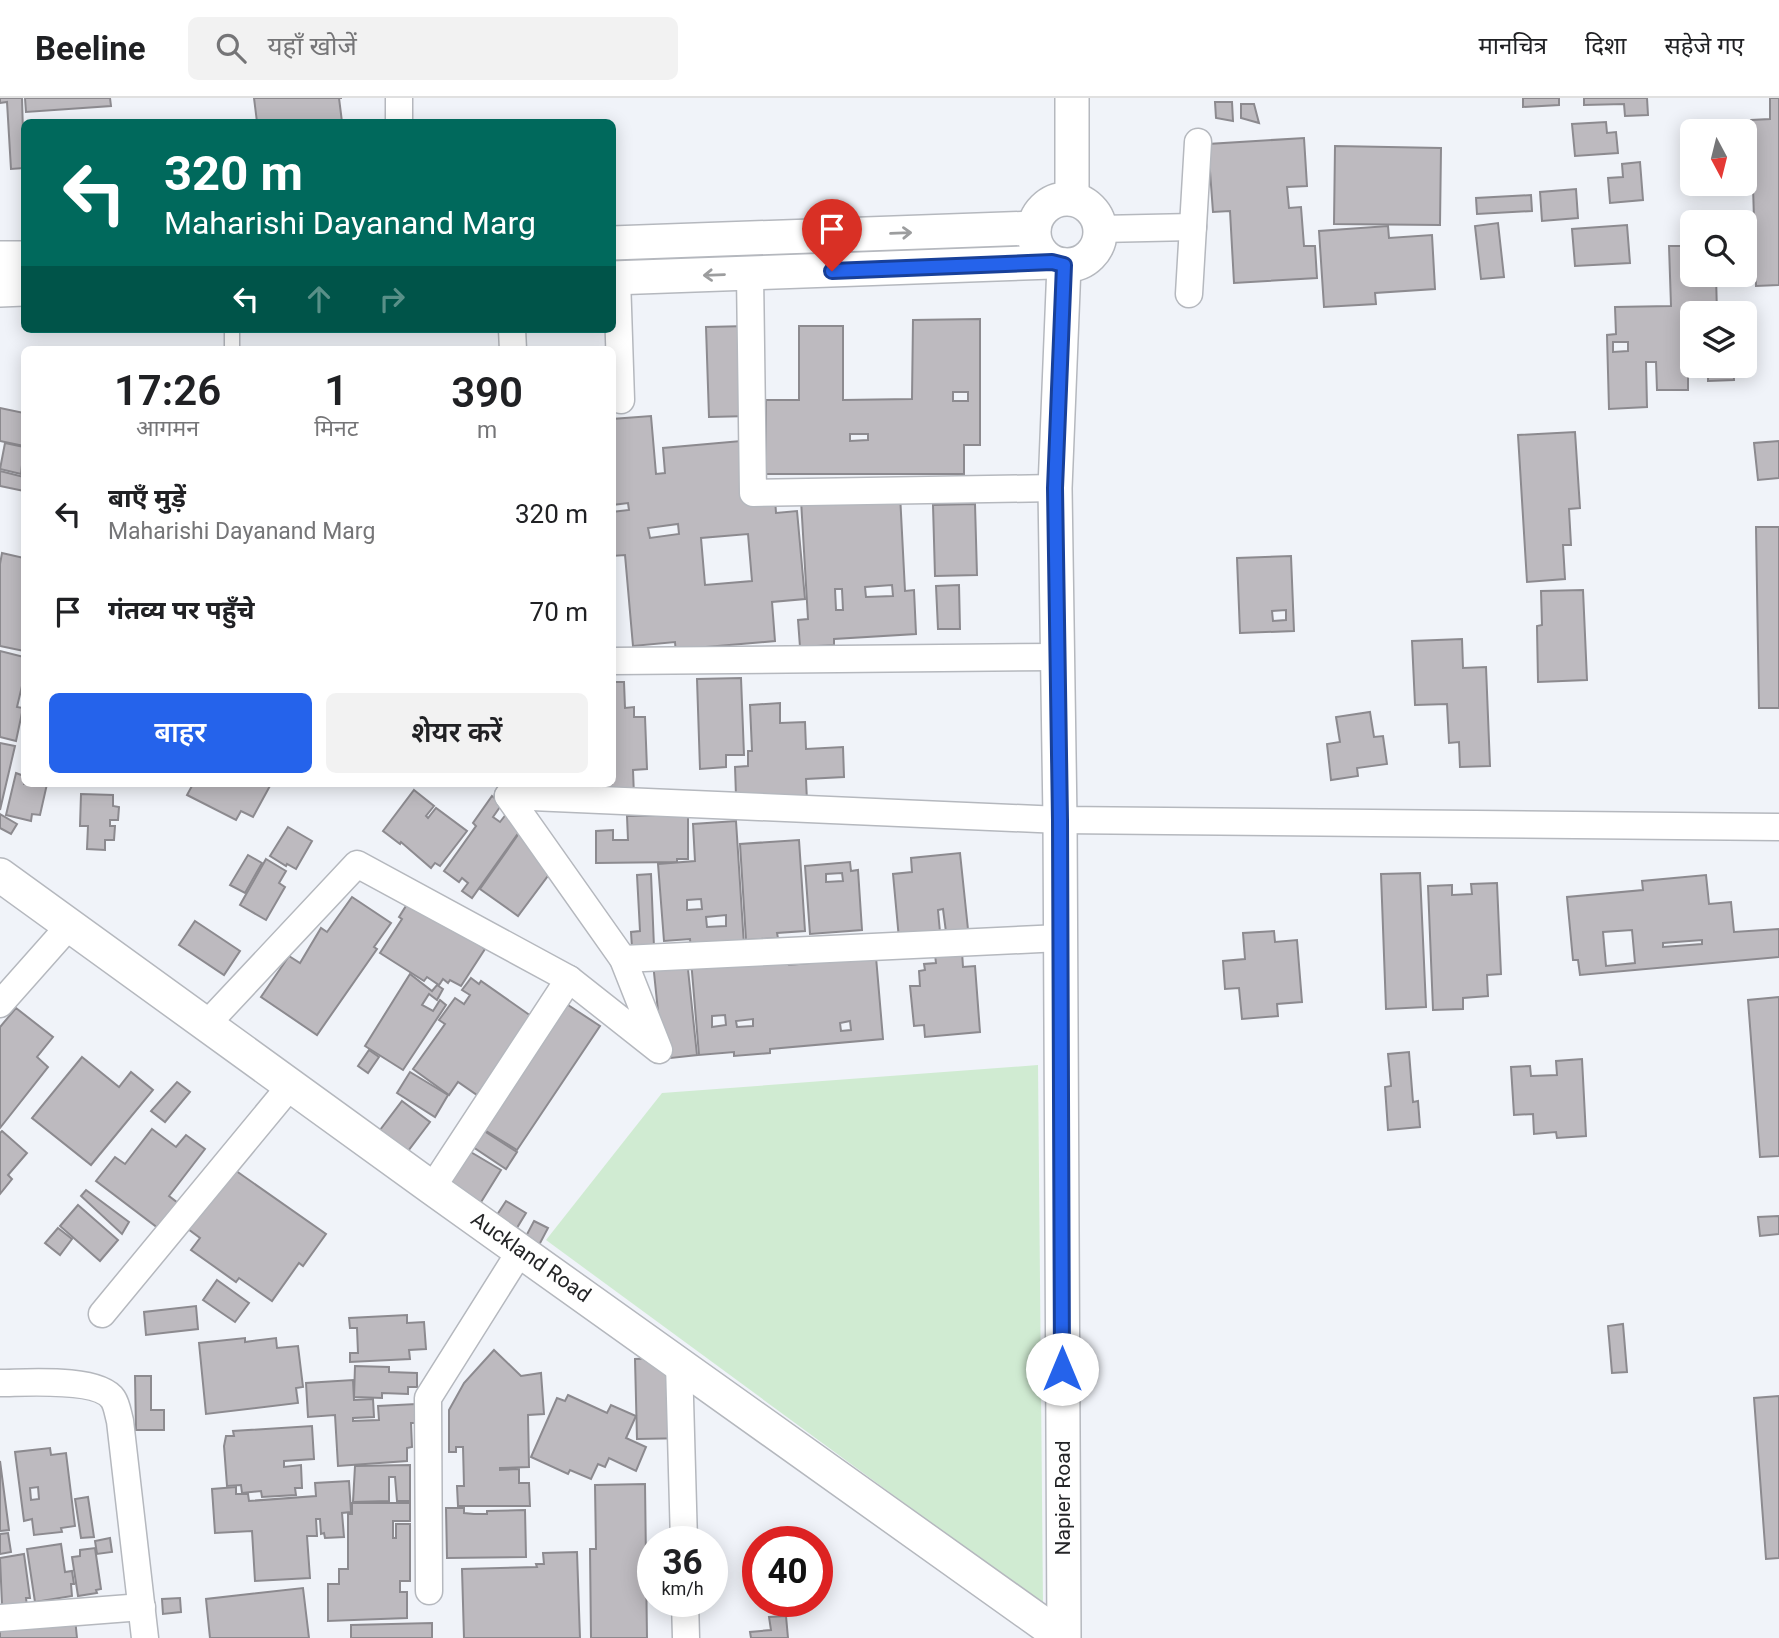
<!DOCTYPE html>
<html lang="hi">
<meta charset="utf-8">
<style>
body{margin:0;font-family:Roboto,"Noto Sans Devanagari",sans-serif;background:#f2f2f2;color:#202124;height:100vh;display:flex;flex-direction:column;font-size:26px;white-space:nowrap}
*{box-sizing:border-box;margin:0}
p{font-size:23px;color:#757577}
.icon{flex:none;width:38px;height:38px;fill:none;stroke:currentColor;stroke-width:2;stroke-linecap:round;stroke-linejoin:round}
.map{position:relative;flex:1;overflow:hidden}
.side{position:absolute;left:21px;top:248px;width:595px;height:441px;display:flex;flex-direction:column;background:#fff;border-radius:10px;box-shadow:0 4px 18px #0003}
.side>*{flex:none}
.guide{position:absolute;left:21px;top:21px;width:595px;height:214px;border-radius:10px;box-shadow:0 4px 18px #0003;background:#00695c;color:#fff;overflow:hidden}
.needle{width:46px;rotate:173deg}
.buttons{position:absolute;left:1680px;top:21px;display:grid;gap:14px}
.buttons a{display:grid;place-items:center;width:77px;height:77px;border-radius:10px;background:#fff;box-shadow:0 4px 18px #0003;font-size:35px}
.speed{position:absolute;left:637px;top:1428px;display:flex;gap:14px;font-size:35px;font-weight:700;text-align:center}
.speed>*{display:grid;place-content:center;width:91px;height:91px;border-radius:50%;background:#fff;box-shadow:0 4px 18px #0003;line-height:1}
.speed small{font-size:18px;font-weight:400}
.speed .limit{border:10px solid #d22;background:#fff;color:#111}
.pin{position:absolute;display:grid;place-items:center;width:60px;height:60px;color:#fff;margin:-72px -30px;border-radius:50% 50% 50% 0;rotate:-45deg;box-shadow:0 0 7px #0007}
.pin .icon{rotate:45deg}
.me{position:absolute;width:77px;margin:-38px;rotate:0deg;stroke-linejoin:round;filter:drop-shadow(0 0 5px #0008)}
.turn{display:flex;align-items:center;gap:24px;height:147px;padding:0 28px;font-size:32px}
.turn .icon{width:91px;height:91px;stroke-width:2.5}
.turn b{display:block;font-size:49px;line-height:60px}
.lanes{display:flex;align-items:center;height:66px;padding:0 28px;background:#0003;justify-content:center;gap:35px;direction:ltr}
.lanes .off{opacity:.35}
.eta{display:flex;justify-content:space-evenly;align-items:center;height:119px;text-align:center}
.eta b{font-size:42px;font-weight:600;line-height:49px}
.button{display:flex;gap:14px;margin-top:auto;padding:14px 28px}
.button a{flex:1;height:80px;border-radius:10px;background:#2563eb;color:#fff;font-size:28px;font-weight:600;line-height:80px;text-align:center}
.button a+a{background:#f2f2f2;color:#202124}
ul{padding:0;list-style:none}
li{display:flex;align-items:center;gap:21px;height:98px;padding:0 28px}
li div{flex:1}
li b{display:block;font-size:26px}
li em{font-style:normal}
header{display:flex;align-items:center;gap:42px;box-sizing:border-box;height:98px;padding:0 35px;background:#fff;border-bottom:2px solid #e0e0e0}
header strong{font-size:33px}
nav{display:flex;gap:38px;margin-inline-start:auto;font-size:24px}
.search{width:490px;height:63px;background:#f2f2f2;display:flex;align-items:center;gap:18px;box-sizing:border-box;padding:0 24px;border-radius:10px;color:#757577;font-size:26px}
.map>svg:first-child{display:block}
.green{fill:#d0ebd2}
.building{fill:#bdbabf;stroke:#8c8a8f;stroke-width:2;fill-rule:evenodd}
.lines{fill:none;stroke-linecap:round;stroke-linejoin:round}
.service-casing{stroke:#b5b8be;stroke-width:17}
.minor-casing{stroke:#b5b8be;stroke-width:29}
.tertiary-casing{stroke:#b5b8be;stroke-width:36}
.service{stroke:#fff;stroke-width:14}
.minor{stroke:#fff;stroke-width:26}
.tertiary{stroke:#fff;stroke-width:33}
.oneway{stroke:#9c9d9e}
.route-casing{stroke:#184099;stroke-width:18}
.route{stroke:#2563eb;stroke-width:12}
.labels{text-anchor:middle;stroke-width:7;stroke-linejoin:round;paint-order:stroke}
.street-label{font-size:21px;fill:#242527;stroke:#fff}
</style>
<header>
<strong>Beeline</strong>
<div class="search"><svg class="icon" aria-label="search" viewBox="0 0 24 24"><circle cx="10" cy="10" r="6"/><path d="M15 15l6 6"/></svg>यहाँ खोजें</div>
<nav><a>मानचित्र</a><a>दिशा</a><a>सहेजे गए</a></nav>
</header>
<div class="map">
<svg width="1779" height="1540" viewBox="0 0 1779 1540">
<rect width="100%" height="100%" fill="#f0f3f9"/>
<!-- green -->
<polygon class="green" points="1038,967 1043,1507 546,1142 662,995"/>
<!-- building -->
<g class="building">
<polygon points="0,0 22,0 24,70 11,71 7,4 0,5"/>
<polygon points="25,0 110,0 111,8 26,14"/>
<polygon points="254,0 342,0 339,0 342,24 257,24"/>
<polygon points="1523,0 1559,0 1559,7 1523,9"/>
<polygon points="1584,0 1647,0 1648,17 1625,18 1624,6 1584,7"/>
<polygon points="1770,0 1779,0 1779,187 1756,188 1751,22 1770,21"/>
<polygon points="1215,4 1232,4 1233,23 1216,20"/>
<polygon points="1241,6 1254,6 1259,25 1241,20"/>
<polygon points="1606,24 1607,35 1616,34 1618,55 1575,58 1572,26"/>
<polygon points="1304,40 1307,88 1287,89 1289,110 1301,109 1304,148 1315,148 1317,180 1234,185 1230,113 1213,114 1208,46"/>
<polygon points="1335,48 1441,50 1440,127 1334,126"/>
<polygon points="1640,64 1643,102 1610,105 1608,80 1623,79 1622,66"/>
<polygon points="1576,91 1578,120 1542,123 1540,94"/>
<polygon points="1531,97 1532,113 1477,116 1476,100"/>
<polygon points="1498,125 1504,179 1481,181 1475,128"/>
<polygon points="1627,127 1630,165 1575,168 1572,131"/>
<polygon points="1388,128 1389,140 1432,137 1435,191 1375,195 1376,206 1324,209 1319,133"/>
<path d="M1669,148H1692V177H1716L1717,215H1692V268H1698V275H1688V292H1657L1656,264H1646L1647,309L1609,311L1607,237L1616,236L1615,209L1671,208ZM1613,244H1628V253L1613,254Z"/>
<path d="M980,221V347H964V376H766V302H799V228H843V302L912,301L913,222ZM953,294H968V303H953ZM850,336H868V342L850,343Z"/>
<polygon points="747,228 750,318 709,319 706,229"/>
<polygon points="1703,268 1733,268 1734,282 1708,283 1708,269"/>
<polygon points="0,310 24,315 24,348 0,343"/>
<path d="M651,318L656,376L665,375L663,350L741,343L775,400L776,415L797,413L805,501L772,504L775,543L707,549L708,554L676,557L675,544L633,548L625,457L612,458V414L629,412L628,405L612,407V321ZM678,426L679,436L650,440L648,430ZM748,436L752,483L705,487L701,440Z"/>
<polygon points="1575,334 1580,410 1569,411 1571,447 1563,447 1565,481 1527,484 1518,337"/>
<polygon points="1779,343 1779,380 1758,382 1754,345"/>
<polygon points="5,345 24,349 21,376 0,371"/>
<polygon points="0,373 24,379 24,393 0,388"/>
<path d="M900,396L905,493L914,492L916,536L834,541V547L800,549L798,522L808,521L801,402ZM892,487L893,498L866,499L865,489ZM835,491H842L843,512H836Z"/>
<polygon points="975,406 977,477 935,478 933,407"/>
<polygon points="1756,429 1779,429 1779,610 1759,610"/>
<polygon points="2,455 24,460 24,553 0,548 0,466"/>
<path d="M1291,458L1294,533L1240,535L1237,460ZM1286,512V522L1273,523L1272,513Z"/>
<polygon points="959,487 960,531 938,531 936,488"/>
<polygon points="1583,492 1587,582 1538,584 1537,528 1542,527 1541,493"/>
<polygon points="1462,541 1463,570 1486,569 1490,668 1460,669 1459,644 1449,645 1447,606 1415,607 1412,543"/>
<polygon points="0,553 24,559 24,589 22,588 17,609 23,610 16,643 0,639"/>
<polygon points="741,580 744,657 726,657 726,669 700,671 697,581"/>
<polygon points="612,584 624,584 625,610 634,609 634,619 645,619 647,671 633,672 634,698 565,711 564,686 612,686"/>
<polygon points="780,605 780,625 805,624 806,651 843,649 844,679 806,681 807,703 736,698 735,669 748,668 748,653 752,653 750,607"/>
<polygon points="1370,614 1374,639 1383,638 1387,666 1357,670 1358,678 1331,682 1327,646 1340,644 1336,619"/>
<polygon points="0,645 15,648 0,712"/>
<polygon points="16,675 24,678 24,686 47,686 40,717 32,716 31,723 6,717"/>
<polygon points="193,686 271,686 253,719 241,713 236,722 187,697"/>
<polygon points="414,692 434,708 426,718 428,720 436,710 467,733 440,768 435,765 431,770 401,744 400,746 383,733"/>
<polygon points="81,696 113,697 113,708 119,709 118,722 110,722 110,728 115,728 114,742 105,742 105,752 87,751 88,728 80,728"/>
<polygon points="492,698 502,706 493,719 500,724 507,715 524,727 472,800 462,793 468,785 462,780 459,784 444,773 476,728 473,725"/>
<polygon points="0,716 17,726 11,736 0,730"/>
<polygon points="688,717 688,761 677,761 677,764 596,765 596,733 613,732 613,742 628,742 627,718"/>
<path d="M736,723L744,847L691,850L690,841L664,843L658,766L695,763L693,726ZM701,801L702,811L687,812V802ZM726,817V828L707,829L706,819Z"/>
<polygon points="288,729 312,743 296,771 287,766 286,768 270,758"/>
<polygon points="522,731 556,767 518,818 480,791"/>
<polygon points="799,742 805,833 777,835 778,840 746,842 740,746"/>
<path d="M960,755L969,841H899L893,776L912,774L911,760ZM943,811L946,834H940L938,812Z"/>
<polygon points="248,757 262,765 245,795 230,787"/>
<polygon points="266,761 286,773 279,785 285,789 266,822 240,807"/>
<path d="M850,764L851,773L858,772L862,832L810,836L805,768ZM842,775L843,783L826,784V776Z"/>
<polygon points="1420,775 1426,909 1386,911 1381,776"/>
<polygon points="651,776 654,849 632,850 631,834 640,833 637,777"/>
<path d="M1706,777L1709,806L1731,804L1734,834L1779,831V859L1580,877L1578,862H1573L1567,799L1643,792L1642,783ZM1632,832L1635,865L1606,868L1603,834ZM1702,842V846L1663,849V845Z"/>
<polygon points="1497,785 1501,876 1487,877 1488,898 1463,900 1463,911 1433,912 1428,788 1452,787 1452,797 1472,796 1471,786"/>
<polygon points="352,799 391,825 374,849 377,851 317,937 261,899 289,858 300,865 321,830 327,834"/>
<polygon points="411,800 485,851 461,888 450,882 448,885 443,881 439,887 427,879 424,883 380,855 402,821 399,819"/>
<polygon points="195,823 240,853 224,877 179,847"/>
<polygon points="1274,833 1275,844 1297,842 1302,904 1277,906 1278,918 1242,921 1239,890 1225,891 1223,863 1245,861 1243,835"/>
<polygon points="962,854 963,869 975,868 980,934 925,939 924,927 914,928 910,888 920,888 919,873 925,872 924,866 936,865 935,857"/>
<path d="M788,858L789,867L876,859L883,941L770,951V955L734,958V954L699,957L691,862ZM725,917L726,927L712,929V918ZM753,921V928L737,929L736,923ZM850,923L851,932L841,933L840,925Z"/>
<polygon points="687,862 697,957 671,960 669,941 661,942 653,865"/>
<polygon points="410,876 432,893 437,887 443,891 437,902 429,896 422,907 433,913 440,902 446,907 403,972 365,948"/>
<polygon points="471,880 479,886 481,883 531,918 492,992 484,987 477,997 458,984 449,997 413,971 445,926 439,922 455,900 464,906 470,897 462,892"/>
<polygon points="1779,899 1779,1058 1760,1059 1748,902"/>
<polygon points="565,905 600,928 517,1052 478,1028"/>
<polygon points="16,910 53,939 37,959 48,969 0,1030 0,929"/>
<polygon points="369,952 379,959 368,975 358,968"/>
<polygon points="1409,954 1413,1004 1418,1003 1420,1029 1388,1032 1385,989 1391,988 1388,956"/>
<polygon points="82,959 119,989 131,974 153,992 91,1067 32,1020"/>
<polygon points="1582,961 1586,1038 1557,1040 1556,1034 1534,1036 1533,1016 1514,1017 1511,969 1530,968 1531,978 1557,977 1556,963"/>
<polygon points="410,974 448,997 435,1019 397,995"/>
<polygon points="177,984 190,994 165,1024 151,1013"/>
<polygon points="402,1003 430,1024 408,1053 380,1032"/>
<polygon points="152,1031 176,1049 186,1037 205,1051 169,1098 178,1105 158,1130 96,1083 115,1059 125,1066"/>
<polygon points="481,1031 517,1054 506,1071 470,1047"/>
<polygon points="2,1033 27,1055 8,1077 12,1081 0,1096 0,1035"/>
<polygon points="469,1053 501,1072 478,1109 447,1090"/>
<polygon points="232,1070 326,1136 303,1168 299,1165 272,1203 239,1180 236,1184 191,1152 200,1140 188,1131"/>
<polygon points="86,1092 129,1124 122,1136 81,1098"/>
<polygon points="506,1103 526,1115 515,1133 495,1120"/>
<polygon points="78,1107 118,1142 100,1163 60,1128"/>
<polygon points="1779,1118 1779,1136 1760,1138 1758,1119"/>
<polygon points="534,1123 548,1130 538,1149 524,1142"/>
<polygon points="58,1130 72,1141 60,1157 45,1145"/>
<polygon points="217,1182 249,1205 235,1224 203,1202"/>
<polygon points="196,1208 198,1231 146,1237 144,1214"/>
<polygon points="407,1217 407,1225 424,1224 426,1251 409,1252 410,1261 350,1264 350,1255 358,1255 357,1230 350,1230 349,1220"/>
<polygon points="1623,1226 1627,1274 1612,1275 1608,1228"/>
<polygon points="245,1240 245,1244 276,1240 277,1250 298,1248 303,1289 296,1290 298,1305 206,1316 199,1245"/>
<polygon points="494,1252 521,1278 541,1275 544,1316 528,1317 529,1369 500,1370 500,1372 519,1371 519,1385 529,1385 530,1408 458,1408 457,1388 464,1388 463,1349 456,1349 456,1354 449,1354 449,1312 464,1285"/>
<polygon points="660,1260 673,1282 691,1340 637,1341 635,1261"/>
<polygon points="355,1268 389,1269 389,1274 417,1275 417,1289 408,1289 408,1296 382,1295 382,1300 354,1299"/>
<polygon points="135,1278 151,1278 151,1312 164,1312 164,1332 136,1332"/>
<polygon points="353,1282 354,1302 373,1301 374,1319 353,1320 353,1323 379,1322 378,1308 416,1306 417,1325 411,1325 412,1349 407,1350 407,1363 338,1368 335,1317 308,1319 306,1285"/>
<polygon points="568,1297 607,1315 611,1307 636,1318 626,1340 646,1349 636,1373 609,1360 605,1369 598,1366 591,1381 570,1372 568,1376 531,1359 557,1300 565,1303"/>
<polygon points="1779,1298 1779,1460 1766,1461 1754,1300"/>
<polygon points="312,1328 314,1361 284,1363 284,1369 301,1367 302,1390 295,1390 296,1397 262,1399 261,1393 242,1395 241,1387 227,1388 224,1348 226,1338 234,1338 233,1333"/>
<path d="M50,1350L51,1357L66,1355L75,1428L61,1430L62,1434L34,1437L32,1421L24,1423L15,1354ZM38,1389L39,1401L31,1402L30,1390Z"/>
<polygon points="0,1363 9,1432 0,1433"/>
<polygon points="410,1367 410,1403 397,1403 395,1379 389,1379 389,1403 353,1404 355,1368"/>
<polygon points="349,1383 351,1414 342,1415 344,1439 325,1440 324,1435 321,1436 320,1421 316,1421 317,1438 307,1438 310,1480 255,1483 252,1433 215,1435 212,1391 236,1389 236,1396 248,1396 249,1403 316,1398 315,1385"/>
<polygon points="645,1386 647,1540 591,1540 590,1451 596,1451 595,1387"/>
<polygon points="88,1399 94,1439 81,1440 75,1401"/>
<polygon points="352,1405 410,1405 410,1423 393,1423 393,1440 396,1440 396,1426 410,1426 410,1483 400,1483 400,1494 407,1494 407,1520 328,1523 328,1486 339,1486 339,1471 348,1471 348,1416 352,1416"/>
<polygon points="446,1410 464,1410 464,1415 474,1416 487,1416 487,1413 525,1412 526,1459 447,1460"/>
<polygon points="8,1435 11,1454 0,1456 0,1436"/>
<polygon points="110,1440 112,1454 97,1456 95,1443"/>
<polygon points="61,1446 65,1474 72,1473 74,1486 71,1486 72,1498 35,1504 27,1451"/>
<polygon points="95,1450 101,1491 96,1492 97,1495 78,1498 72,1459 80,1458 80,1452"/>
<polygon points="577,1454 580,1540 464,1540 462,1471 537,1469 536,1466 544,1466 543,1455"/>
<polygon points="24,1456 30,1500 26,1500 27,1508 14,1510 13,1506 2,1507 0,1460"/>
<polygon points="303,1490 309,1540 210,1540 206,1501"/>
<polygon points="180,1500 181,1514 163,1516 162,1501"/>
<polygon points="786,1518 788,1540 751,1540 750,1534 771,1532 769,1519"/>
<polygon points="75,1520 77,1540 0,1540 0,1527"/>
<polygon points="432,1525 432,1540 351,1540 351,1527"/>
</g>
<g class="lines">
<!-- service casing -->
<g class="service-casing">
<polyline id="service" points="232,252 232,231"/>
</g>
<!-- minor casing -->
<g class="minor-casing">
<g id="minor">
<polyline points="399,0 399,24"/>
<polyline points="1100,131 1193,129"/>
<polyline points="750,176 753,395 1055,390"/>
<polyline points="617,180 621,302"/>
<polyline points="1189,196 1198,44"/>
<polyline points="512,231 513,252"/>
<polyline points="612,563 1057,559"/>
<polyline points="508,698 1060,722 1779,729"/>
<polyline points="623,861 1060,840"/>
<polyline points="0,906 70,827"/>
<polyline points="207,926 357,766 569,881 659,952 623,861 508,698"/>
<polyline points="432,1090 569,881"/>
<polyline points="102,1216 291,987"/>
<polyline points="679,1265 684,1444"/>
<path d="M0,1285C25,1285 98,1279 113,1301C117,1307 118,1316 120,1323L145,1540"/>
<polyline points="429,1493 428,1300 521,1152"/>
<polyline points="685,1503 686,1540"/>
<polyline points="0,1520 142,1509"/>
</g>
</g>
<!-- tertiary casing -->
<g class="tertiary-casing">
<g id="tertiary">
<polyline points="1072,101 1072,0"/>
<circle cx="1067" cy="134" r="33"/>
<polyline points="612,145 1034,130"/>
<polyline points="0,160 24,160"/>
<polyline points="612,180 1052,164"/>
<polyline points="0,192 24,191"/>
<polyline points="0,777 432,1090 1063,1540"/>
<polyline points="1064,1540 1060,722 1055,390 1064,167"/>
</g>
</g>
<!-- service -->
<use href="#service" class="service"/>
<!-- minor -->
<use href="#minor" class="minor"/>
<!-- tertiary -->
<use href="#tertiary" class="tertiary"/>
</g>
<!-- one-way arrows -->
<defs><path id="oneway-shaft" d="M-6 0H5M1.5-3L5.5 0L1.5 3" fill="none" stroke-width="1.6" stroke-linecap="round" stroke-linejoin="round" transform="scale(1.75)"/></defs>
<g class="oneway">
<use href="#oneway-shaft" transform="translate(901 135) rotate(-2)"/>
<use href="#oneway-shaft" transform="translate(714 177) rotate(178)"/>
</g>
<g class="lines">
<!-- route casing -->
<g class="route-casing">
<polyline id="route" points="832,173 1052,164 1064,167 1055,390 1060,722 1062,1271"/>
</g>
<!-- route -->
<use href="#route" class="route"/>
</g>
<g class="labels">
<!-- street labels -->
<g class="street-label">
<text transform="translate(531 1159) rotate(35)" y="7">Auckland Road</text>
<text transform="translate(1063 1400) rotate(-90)" y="7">Napier Road</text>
</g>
</g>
</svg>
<div class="buttons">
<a><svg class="needle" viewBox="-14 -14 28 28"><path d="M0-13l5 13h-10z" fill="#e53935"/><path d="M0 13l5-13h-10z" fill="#757577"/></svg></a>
<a><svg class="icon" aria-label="search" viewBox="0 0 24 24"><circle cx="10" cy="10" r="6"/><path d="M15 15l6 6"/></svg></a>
<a><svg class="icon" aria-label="layers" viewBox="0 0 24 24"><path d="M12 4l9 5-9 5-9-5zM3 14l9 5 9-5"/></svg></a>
</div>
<div class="speed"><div>36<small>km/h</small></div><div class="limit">40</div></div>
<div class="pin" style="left:832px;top:173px;background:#d93025"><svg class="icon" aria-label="arrive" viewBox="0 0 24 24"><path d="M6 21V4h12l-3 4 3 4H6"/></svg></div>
<svg class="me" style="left:1062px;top:1271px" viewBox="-20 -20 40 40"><circle r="19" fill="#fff"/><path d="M0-13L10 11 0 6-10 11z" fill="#2563eb"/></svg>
<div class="guide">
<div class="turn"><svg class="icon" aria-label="left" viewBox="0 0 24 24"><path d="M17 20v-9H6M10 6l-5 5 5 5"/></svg><div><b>320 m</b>Maharishi Dayanand Marg</div></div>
<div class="lanes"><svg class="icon" aria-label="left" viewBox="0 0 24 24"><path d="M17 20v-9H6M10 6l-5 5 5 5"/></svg><svg class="icon off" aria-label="ahead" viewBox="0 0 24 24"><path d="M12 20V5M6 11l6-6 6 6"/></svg><svg class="icon off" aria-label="right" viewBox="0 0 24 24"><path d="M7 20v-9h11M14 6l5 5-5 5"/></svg></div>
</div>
<section class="side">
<div class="eta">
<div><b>17:26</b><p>आगमन</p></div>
<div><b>1</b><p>मिनट</p></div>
<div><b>390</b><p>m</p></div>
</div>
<ul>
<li><svg class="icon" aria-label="left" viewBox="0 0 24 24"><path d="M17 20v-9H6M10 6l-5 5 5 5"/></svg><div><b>बाएँ मुड़ें</b><p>Maharishi Dayanand Marg</p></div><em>320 m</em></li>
<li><svg class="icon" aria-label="arrive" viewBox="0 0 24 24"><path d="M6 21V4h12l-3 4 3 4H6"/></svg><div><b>गंतव्य पर पहुँचे</b></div><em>70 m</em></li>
</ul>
<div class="button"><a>बाहर</a><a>शेयर करें</a></div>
</section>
</div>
